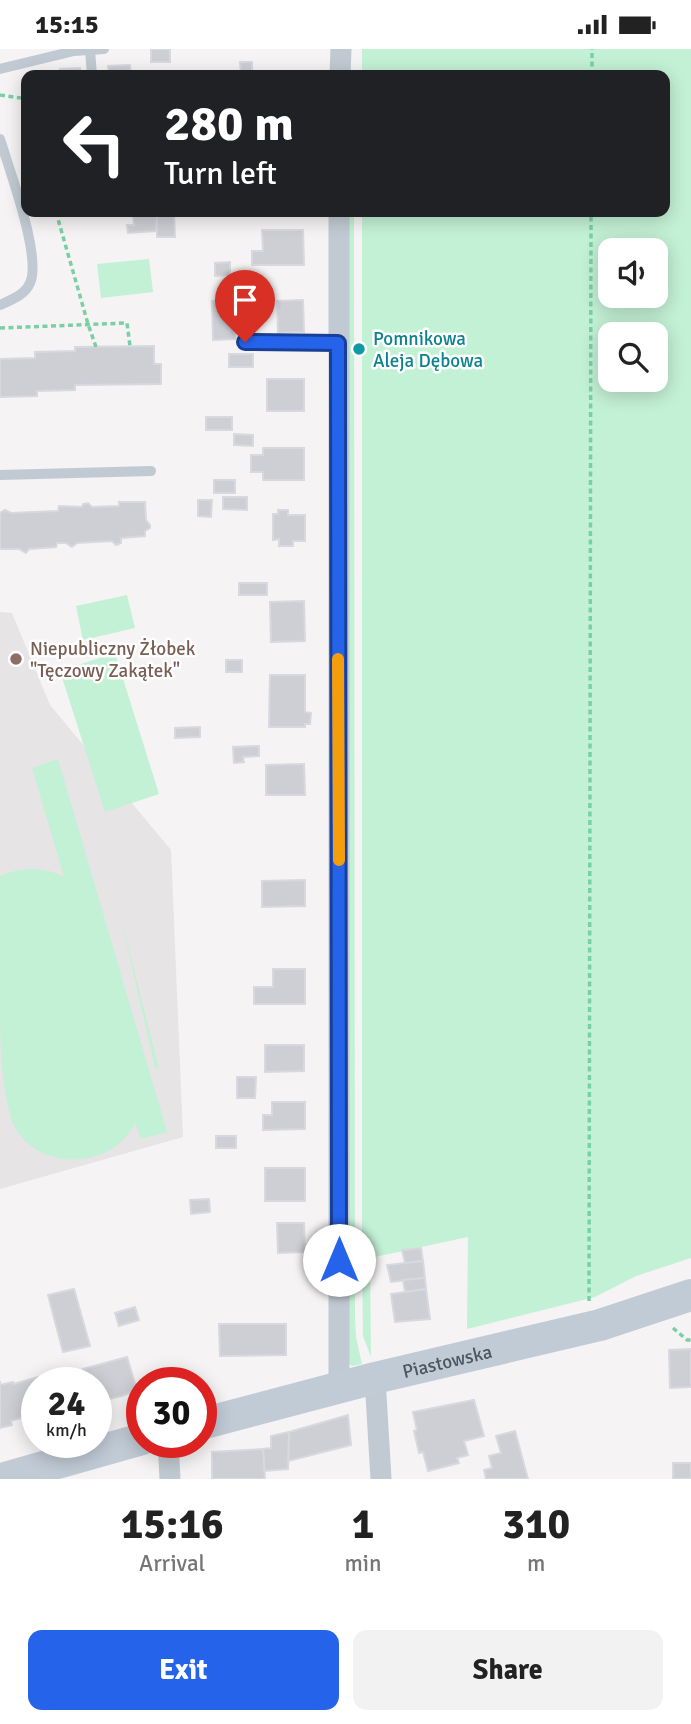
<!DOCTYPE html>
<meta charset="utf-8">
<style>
body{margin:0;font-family:Signika,sans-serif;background:#f2f2f2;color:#222;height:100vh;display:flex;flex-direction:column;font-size:26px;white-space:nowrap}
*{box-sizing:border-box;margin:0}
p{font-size:23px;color:#767676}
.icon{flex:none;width:38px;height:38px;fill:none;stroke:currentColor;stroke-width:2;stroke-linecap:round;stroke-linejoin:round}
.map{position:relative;height:1430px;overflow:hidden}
.panel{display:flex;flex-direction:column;background:#fff;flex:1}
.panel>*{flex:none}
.top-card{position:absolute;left:21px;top:21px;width:649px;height:147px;border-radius:14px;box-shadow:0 4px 18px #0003;background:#202124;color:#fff;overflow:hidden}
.buttons{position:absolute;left:598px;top:189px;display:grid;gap:14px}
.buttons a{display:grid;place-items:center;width:70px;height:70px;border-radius:14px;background:#fff;box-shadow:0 4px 18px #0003;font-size:35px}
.speed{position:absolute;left:21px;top:1318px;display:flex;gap:14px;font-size:35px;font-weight:700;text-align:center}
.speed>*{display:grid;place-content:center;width:91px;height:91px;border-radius:50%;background:#fff;box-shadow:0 4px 18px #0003;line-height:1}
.speed small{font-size:18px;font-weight:400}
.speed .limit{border:10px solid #d22;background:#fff;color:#111}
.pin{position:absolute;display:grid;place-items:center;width:60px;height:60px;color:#fff;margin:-72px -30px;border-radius:50% 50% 50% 0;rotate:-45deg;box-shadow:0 0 7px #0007}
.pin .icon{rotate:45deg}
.me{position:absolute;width:77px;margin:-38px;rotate:0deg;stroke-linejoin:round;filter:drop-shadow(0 0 5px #0008)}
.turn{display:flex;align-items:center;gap:24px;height:147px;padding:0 28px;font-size:32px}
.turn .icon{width:91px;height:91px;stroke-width:2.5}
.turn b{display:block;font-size:49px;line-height:60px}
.eta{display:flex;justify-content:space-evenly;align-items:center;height:119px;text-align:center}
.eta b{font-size:42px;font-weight:700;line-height:49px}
.primary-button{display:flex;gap:14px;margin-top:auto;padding:14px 28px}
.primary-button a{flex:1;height:80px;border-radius:14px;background:#2563eb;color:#fff;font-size:28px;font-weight:700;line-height:80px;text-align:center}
.primary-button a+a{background:#f2f2f2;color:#222}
.status{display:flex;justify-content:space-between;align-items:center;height:49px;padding:0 35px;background:#fff;direction:ltr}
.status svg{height:19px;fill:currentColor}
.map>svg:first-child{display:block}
.education{fill:#e6e4e5}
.green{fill:#c3f1d5;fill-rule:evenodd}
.building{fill:#cdcfd5;stroke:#d7d9de;stroke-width:2}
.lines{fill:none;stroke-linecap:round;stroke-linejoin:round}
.path{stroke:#7ad0a6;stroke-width:3.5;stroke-dasharray:5 3.5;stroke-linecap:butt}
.lane{stroke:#c1cad2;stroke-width:10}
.street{stroke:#c1cad2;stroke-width:21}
.secondary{stroke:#c1cbd6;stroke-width:32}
.route-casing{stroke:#184099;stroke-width:18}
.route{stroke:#2563eb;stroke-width:12}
.slow{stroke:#f59e0b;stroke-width:12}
.culture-dot{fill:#0f9aa8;stroke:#fff;stroke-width:2.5}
.education-dot{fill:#8d6e63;stroke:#fff;stroke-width:2.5}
.labels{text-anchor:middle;stroke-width:5;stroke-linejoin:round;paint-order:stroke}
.culture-label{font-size:19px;fill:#0d838f;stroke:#fff;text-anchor:start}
.education-label{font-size:19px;fill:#785e54;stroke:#fff;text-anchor:start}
.street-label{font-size:19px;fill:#4a5661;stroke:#fff}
</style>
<div class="status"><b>15:15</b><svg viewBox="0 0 49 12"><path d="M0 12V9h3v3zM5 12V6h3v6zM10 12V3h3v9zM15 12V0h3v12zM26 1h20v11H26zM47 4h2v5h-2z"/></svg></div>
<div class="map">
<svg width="691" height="1430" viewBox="0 0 691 1430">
<rect width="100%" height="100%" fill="#f5f3f3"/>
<!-- education -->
<polygon class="education" points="0,563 12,564 50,656 171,801 183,1088 0,1140"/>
<!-- green -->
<g class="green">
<path d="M362,0H691V1209L636,1227L595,1248L467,1280L468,1188L370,1209L371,1308L363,1287L362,1203V163H665V26H362ZM611,201H656V247H611ZM611,285H656V331H611Z"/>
<polygon points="346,163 354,163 355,1269 356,1288 362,1315 352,1317 349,1315"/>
<polygon points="149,210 153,243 101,249 97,215"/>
<polygon points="127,546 135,579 83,591 76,557"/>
<polygon points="115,604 159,745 105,763 60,622"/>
<path d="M58,710L167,1083L141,1090L135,1074C112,1121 37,1124 13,1075C0,1036 0,991 0,949C0,908 0,868 0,827C22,818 43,817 64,828L32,719Z"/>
<polygon points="120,865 159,1020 155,1019"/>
</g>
<!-- building -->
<g class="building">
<rect x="151" y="0" width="19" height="13"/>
<polygon points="240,13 252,13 252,26 241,26"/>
<polygon points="130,16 131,26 109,26 108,17"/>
<polygon points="80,19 81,26 61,26 60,20"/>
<polygon points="165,164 174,165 175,188 157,188 157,167 165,167"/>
<polygon points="157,165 156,182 128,184 127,176 134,176 133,166"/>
<polygon points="262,181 303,181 304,216 252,216 252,202 263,202"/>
<polygon points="230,213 230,226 215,227 215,214"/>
<polygon points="246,251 246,278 235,278 235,290 213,291 212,252"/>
<polygon points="303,251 304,283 278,284 277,252"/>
<polygon points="154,297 154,315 161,315 161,335 75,336 75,341 37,342 37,347 0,348 0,310 35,309 35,303 75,302 75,298"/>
<rect x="229" y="305" width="24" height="13"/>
<rect x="267" y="330" width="37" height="32"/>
<rect x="206" y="368" width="26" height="13"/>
<polygon points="234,385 253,386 253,397 234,396"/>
<polygon points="263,399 304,399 304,431 263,431 263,423 251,423 251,406 263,406"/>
<rect x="214" y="431" width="21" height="13"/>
<polygon points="223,448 247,448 247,461 223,460"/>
<polygon points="198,451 212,451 211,468 198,467"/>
<polygon points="119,453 145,453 146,471 150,476 150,479 145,482 145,487 121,489 121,494 116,496 112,492 77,494 72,498 66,494 57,494 56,498 29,500 26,504 19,500 0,500 0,464 5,461 11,464 58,462 59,457 82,458 83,455 88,454 92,458 119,457"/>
<polygon points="278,461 288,461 288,466 305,466 305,492 293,492 293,497 279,497 279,490 273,491 273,465 278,465"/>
<rect x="239" y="534" width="28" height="12"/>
<polygon points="304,552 305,592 271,593 270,553"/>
<rect x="226" y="611" width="16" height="12"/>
<polygon points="270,626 305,626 305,663 311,664 310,675 305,675 305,678 269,678"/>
<polygon points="200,678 200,688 175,689 175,679"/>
<polygon points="259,697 259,707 243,708 244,713 234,714 233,698"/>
<polygon points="304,715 305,746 266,746 266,716"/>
<polygon points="305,831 305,857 262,858 262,832"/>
<polygon points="273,920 305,920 305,955 254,955 254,938 273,938"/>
<polygon points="265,996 304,996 304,1022 265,1023"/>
<polygon points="237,1028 256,1028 255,1049 237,1049"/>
<polygon points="272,1053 305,1053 305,1080 263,1081 263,1066 272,1066"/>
<rect x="216" y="1087" width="20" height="12"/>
<rect x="265" y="1119" width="40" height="33"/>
<polygon points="209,1150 210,1163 191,1165 190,1151"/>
<polygon points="277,1174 304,1174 305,1203 278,1204"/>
<polygon points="421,1199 423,1212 405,1214 402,1201"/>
<polygon points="423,1212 425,1229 391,1233 387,1216"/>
<polygon points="425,1229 426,1240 405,1243 403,1231"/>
<polygon points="74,1240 90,1297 63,1303 48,1246"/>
<polygon points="426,1240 430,1270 395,1273 391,1245"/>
<polygon points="135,1258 139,1271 119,1277 115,1264"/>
<polygon points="219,1275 286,1275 286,1306 220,1307"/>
<polygon points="691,1300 691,1338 670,1339 669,1301"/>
<polygon points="127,1308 137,1341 122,1347 96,1353 96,1334 87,1334 83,1320"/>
<polygon points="38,1328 40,1334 37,1334 35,1353 37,1364 11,1372 12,1376 0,1379 0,1332 0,1336 13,1333 14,1335"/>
<polygon points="474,1351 484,1387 464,1392 468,1406 457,1409 459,1414 428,1422 423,1403 419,1404 414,1382 417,1381 413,1363"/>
<polygon points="348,1366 351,1396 288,1412 289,1383"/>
<polygon points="515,1382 528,1430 486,1430 484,1421 492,1419 489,1407 501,1404 496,1387"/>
<polygon points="289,1383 288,1420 264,1422 263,1400 271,1399 271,1387"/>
<polygon points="263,1400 265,1430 212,1430 212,1403"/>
<rect x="673" y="1414" width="18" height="16"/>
</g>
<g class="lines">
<!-- path -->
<g class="path">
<polyline points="592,26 592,0"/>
<polyline points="0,46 21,49 26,58"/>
<polyline points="56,163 88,275 96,298"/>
<polyline points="0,279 127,274 130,297"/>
<polyline points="589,1252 591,163"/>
<polyline points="673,1279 687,1291 691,1291"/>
</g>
<!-- lane -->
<g class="lane">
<polyline points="90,1 92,26"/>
<polyline points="0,20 74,2 104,0"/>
<path d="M0,90C9,120 42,208 30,234C25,246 11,251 0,256"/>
<polyline points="245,294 338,294"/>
<polyline points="0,426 151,422"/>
</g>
<!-- street -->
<g class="street">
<polyline points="340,26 341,0"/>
<polyline points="375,1329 381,1430"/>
<polyline points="339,1338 339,163"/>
<polyline points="168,1393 170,1430"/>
</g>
<!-- secondary -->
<g class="secondary">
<path id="s1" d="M201,1375L375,1329L600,1276L691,1246"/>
<polyline points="1,1430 142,1390"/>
</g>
</g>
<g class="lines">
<!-- route casing -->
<g class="route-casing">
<polyline id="route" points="245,293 338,294 339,1211"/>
</g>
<!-- route -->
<use href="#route" class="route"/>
<!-- slow -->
<polyline class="slow" points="338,610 339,811"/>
</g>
<!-- markers -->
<circle class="culture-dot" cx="359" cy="300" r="7"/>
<circle class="education-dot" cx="16" cy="610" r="7"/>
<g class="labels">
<!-- culture labels -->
<g class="culture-label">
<text x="373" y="296">Pomnikowa<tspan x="373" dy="22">Aleja Dębowa</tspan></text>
</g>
<!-- education labels -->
<g class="education-label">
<text x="30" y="606">Niepubliczny Żłobek<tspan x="30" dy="22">"Tęczowy Zakątek"</tspan></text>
</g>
<!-- street labels -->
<g class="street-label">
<text dy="7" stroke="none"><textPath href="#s1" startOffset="254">Piastowska</textPath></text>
</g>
</g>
</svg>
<div class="buttons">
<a><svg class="icon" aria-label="sound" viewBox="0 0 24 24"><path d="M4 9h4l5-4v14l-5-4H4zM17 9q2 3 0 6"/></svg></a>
<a><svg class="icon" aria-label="search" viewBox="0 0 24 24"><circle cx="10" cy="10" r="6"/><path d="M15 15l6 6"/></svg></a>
</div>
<div class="speed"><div>24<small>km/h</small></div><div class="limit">30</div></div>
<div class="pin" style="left:245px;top:293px;background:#d93025"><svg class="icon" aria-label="arrive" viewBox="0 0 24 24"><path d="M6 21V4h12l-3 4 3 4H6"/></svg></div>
<svg class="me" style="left:339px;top:1211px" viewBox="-20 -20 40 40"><circle r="19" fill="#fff"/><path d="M0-13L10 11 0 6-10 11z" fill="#2563eb"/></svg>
<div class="top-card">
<div class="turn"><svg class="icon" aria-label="left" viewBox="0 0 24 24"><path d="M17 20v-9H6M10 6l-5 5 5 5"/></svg><div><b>280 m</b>Turn left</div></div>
</div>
</div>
<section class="panel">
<div class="eta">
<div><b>15:16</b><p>Arrival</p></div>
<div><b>1</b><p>min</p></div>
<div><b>310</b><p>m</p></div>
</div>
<div class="primary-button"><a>Exit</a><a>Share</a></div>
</section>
